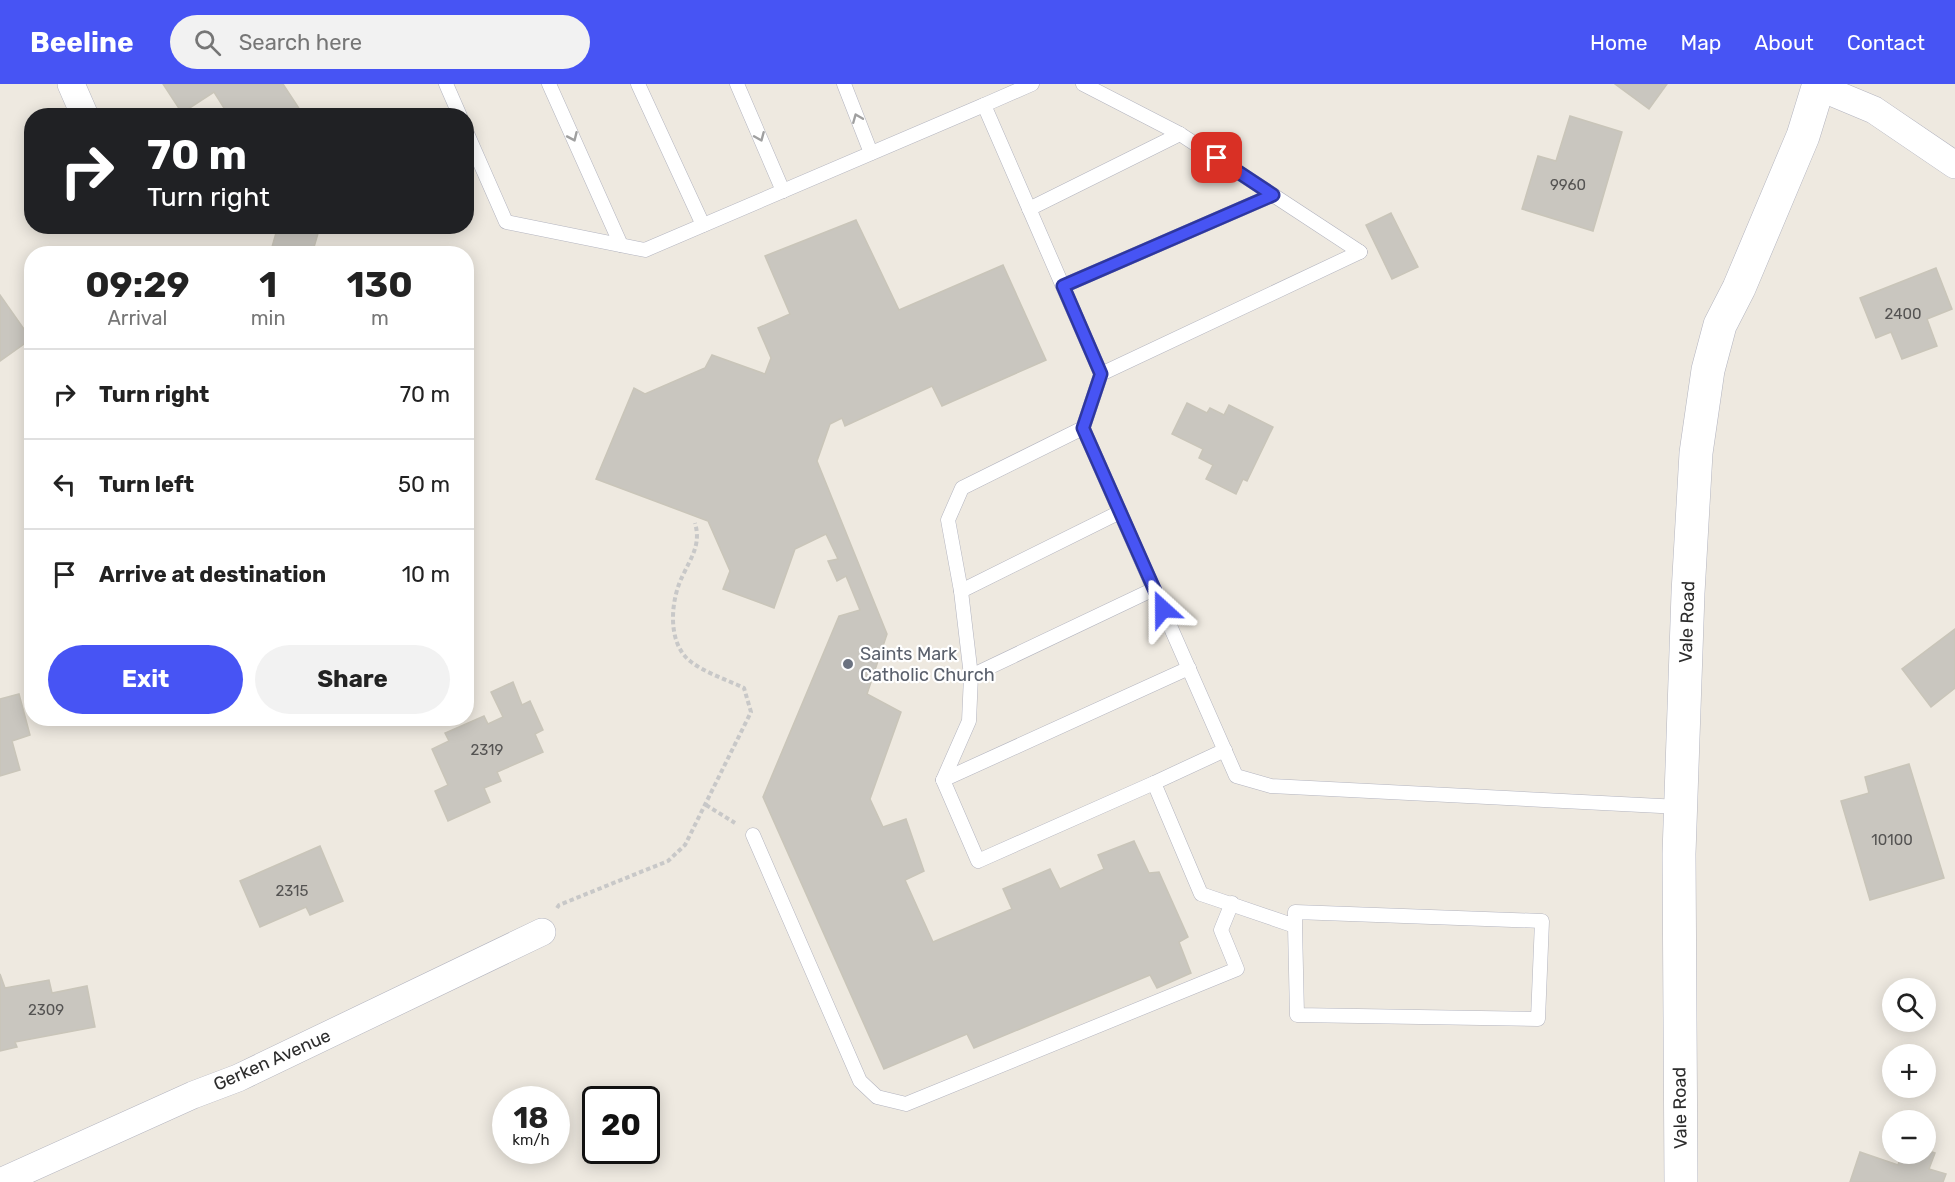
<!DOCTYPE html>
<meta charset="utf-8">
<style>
body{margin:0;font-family:Rubik,sans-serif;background:#f2f2f2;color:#222;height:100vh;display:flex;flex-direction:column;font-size:22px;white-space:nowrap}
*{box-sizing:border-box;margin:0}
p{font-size:20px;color:#767676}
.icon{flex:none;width:33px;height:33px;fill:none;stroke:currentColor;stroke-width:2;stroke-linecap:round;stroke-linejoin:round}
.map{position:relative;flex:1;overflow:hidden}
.drawer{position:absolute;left:24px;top:162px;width:450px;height:480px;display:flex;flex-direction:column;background:#fff;border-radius:24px;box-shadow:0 3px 15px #0003}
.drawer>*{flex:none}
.hud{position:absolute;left:24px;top:24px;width:450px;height:126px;border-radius:24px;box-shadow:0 3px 15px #0003;background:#202124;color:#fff;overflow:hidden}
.controls{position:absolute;left:1882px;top:894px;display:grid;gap:12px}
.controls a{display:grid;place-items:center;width:54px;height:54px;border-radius:50%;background:#fff;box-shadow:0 3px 15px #0003;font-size:30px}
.speed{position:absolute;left:492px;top:1002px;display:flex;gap:12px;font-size:30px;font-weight:700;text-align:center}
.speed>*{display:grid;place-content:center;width:78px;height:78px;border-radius:50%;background:#fff;box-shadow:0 3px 15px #0003;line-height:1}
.speed small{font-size:15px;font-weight:400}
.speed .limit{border:3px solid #111;border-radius:9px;background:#fff;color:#111}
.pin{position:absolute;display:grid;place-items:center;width:51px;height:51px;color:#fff;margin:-26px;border-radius:12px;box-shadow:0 3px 9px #0006}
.me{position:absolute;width:66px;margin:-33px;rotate:336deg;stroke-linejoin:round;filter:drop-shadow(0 0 4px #0008)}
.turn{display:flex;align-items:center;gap:21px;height:126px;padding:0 24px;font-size:27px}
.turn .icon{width:78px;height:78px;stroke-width:2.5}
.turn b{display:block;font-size:42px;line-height:51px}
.eta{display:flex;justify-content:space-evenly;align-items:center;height:102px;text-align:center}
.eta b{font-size:36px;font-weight:700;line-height:42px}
.button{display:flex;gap:12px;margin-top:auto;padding:12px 24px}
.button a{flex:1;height:69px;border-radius:36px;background:#4754f4;color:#fff;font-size:24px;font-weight:700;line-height:69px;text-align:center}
.button a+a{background:#f2f2f2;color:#222}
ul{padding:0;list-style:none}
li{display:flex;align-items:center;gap:18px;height:90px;padding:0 24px;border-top:2px solid #e0e0e0}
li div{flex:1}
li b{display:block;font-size:22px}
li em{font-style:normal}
header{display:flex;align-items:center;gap:36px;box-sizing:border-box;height:84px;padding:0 30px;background:#4754f4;color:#fff}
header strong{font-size:28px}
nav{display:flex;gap:33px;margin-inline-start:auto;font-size:21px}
.search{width:420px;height:54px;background:#f2f2f2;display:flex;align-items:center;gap:15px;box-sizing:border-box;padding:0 21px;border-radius:33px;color:#767676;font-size:22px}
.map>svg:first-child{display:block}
.building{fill:#c9c6bf;stroke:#c9c5b9;stroke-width:1.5}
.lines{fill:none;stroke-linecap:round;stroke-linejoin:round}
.service-casing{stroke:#b3b4bf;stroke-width:15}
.minor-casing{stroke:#b3b4bf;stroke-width:28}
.secondary-casing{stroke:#b3b4bf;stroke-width:34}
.path{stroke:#c8c8c8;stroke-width:4;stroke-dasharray:4.5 3;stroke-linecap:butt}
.service{stroke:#fff;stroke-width:14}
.minor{stroke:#fff;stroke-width:27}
.secondary{stroke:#fff;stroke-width:33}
.oneway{stroke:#a0a0a0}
.route-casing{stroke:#2e379f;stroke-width:15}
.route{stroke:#4754f4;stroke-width:10}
.worship-dot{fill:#6b7280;stroke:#fff;stroke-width:2}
.labels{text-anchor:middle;stroke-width:4.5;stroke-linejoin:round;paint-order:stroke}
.number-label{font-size:15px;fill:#545352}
.street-label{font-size:18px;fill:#2d2d2d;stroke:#fff}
.worship-label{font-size:18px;fill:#5b616d;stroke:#fff;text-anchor:start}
</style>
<header>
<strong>Beeline</strong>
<div class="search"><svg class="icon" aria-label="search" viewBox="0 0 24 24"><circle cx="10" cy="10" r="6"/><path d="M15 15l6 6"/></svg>Search here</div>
<nav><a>Home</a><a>Map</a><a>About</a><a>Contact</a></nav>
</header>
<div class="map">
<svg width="1955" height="1098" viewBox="0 0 1955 1098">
<rect width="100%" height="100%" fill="#eee9e0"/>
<!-- building -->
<g class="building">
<polygon points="163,0 283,0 304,32 229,32 214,8 182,29"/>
<polygon points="1615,0 1667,0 1649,25"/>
<polygon points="1570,32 1622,48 1593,147 1522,125 1538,72 1556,77"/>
<polygon points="1391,129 1418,183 1392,195 1366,141"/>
<polygon points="856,136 899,226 1003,181 1046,276 942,322 932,302 845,342 842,334 830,340 817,377 887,550 867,610 901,628 870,715 883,743 906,735 924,787 905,796 933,858 1012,825 1003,805 1050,785 1060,805 1104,785 1098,771 1134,757 1149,789 1159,788 1188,853 1179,858 1191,889 1157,904 1150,891 974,964 967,950 884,985 763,713 839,532 860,526 846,492 837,497 828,477 838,475 826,450 795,465 774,524 723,505 730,487 708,437 596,395 634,304 645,310 705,284 712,271 765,290 771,274 758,244 790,230 765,172"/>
<polygon points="278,142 308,142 319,146 312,170 270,170"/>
<polygon points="1936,184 1952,225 1927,235 1937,262 1902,275 1891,248 1876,254 1860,214"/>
<polygon points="0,211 31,255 0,277"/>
<polygon points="1187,319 1207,329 1210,324 1224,331 1229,321 1273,343 1247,397 1243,395 1236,410 1206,395 1213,381 1199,374 1203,365 1172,350"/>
<polygon points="1955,545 1955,604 1931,623 1902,585"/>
<polygon points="513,598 522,621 530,617 543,646 535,650 543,668 497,688 501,697 484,704 490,718 448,737 435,707 448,701 432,665 449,657 445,649 484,632 488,640 503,633 491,608"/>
<polygon points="19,610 30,651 12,657 20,686 0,692 0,615"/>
<polygon points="1909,680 1944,794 1870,816 1841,717 1869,709 1865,693"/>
<polygon points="320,762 343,817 310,831 306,823 260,843 240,797"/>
<polygon points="0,890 5,904 49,896 52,909 87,902 95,943 15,958 17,963 0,967"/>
<polygon points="1926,1066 1935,1069 1929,1085 1946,1090 1943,1098 1850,1098 1860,1068 1898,1081 1901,1070 1926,1070"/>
</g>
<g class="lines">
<!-- service casing -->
<g class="service-casing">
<g id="service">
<polyline points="446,0 460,32"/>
<polyline points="549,0 621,161"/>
<polyline points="638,0 703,141"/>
<polyline points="737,0 783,107"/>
<polyline points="844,0 871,69"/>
<polyline points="1083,0 1180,50 1360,168"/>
<polyline points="984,21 1032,0"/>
<polyline points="466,47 506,138 645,166 984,21 1101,290"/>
<polyline points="1029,125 1180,50"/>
<polyline points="1360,168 1101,290 1083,344 1236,692 1271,702 1680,723"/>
<polyline points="1063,202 1273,111"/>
<polyline points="1083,344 962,404 948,436 961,507 971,592 969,637 943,696 978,777 1154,699 1201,810 1295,842 1297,931 1538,935 1542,837 1295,828 1295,842"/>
<polyline points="961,507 1120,428"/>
<polyline points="971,592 1154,505"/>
<polyline points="943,696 1189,584"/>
<polyline points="1154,699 1225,666"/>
<polyline points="753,751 860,997 877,1013 906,1020 1237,885 1221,846 1232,819"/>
</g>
</g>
<!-- minor casing -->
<g class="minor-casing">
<g id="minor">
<polyline points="71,0 85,32"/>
<polyline points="1819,3 1874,26 1955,81"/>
<polyline points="0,1098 193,1011 238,994 542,848"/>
</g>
</g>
<!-- secondary casing -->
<g class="secondary-casing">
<polyline id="secondary" points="1681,1098 1679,770 1688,509 1696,369 1708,286 1720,241 1739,204 1803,52 1819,0"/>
</g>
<!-- path -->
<g class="path">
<polyline points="706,721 735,739"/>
<path d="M557,824L559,821L668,777L685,761L751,628L744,604C728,596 705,589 690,577C666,558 671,514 683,491C692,472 701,460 695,439"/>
</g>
<!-- service -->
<use href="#service" class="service"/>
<!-- minor -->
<use href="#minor" class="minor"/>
<!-- secondary -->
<use href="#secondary" class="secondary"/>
</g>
<!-- one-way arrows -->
<defs><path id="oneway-chevron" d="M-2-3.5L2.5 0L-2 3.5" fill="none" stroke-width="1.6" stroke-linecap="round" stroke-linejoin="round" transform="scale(1.5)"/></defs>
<g class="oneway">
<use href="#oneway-chevron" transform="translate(857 34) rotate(-112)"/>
<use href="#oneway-chevron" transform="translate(573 53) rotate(66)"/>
<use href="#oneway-chevron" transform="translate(760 53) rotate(67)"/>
</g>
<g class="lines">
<!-- route casing -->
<g class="route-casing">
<polyline id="route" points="1163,525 1083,344 1101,290 1063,202 1273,111 1217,74"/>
</g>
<!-- route -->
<use href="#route" class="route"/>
</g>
<!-- markers -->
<circle class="worship-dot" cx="848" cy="580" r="6"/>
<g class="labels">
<!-- number labels -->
<g class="number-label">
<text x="1568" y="106">9960</text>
<text x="1903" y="235">2400</text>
<text x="487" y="671">2319</text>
<text x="1892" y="761">10100</text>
<text x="292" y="812">2315</text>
<text x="46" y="931">2309</text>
</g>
<!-- street labels -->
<g class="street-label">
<text transform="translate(1687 538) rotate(-88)" y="6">Vale Road</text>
<text transform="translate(272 976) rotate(-24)" y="6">Gerken Avenue</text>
<text transform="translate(1680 1024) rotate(-91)" y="6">Vale Road</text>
</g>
<!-- worship labels -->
<g class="worship-label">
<text x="860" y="576">Saints Mark<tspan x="860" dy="21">Catholic Church</tspan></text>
</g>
</g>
</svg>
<div class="controls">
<a><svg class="icon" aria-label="search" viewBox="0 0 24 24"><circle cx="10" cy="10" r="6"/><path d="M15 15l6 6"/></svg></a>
<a>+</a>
<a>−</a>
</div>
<div class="speed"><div>18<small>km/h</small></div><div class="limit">20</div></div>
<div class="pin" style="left:1217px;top:74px;background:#d93025"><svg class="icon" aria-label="arrive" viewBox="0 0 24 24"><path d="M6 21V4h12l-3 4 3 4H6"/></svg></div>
<svg class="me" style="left:1163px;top:525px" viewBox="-20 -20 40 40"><path d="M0-17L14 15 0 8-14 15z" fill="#4754f4" stroke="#fff" stroke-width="4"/></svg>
<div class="hud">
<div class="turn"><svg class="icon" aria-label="right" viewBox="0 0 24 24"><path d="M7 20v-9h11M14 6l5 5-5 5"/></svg><div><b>70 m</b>Turn right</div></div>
</div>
<section class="drawer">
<div class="eta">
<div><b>09:29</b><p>Arrival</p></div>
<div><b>1</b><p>min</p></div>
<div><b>130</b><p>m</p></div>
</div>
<ul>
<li><svg class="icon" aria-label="right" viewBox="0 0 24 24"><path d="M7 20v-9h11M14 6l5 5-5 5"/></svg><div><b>Turn right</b></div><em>70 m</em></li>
<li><svg class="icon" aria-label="left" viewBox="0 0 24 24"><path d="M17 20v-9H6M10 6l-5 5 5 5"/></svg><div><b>Turn left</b></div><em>50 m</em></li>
<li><svg class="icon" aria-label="arrive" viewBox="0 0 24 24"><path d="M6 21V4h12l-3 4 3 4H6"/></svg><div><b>Arrive at destination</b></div><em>10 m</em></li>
</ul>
<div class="button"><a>Exit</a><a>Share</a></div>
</section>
</div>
